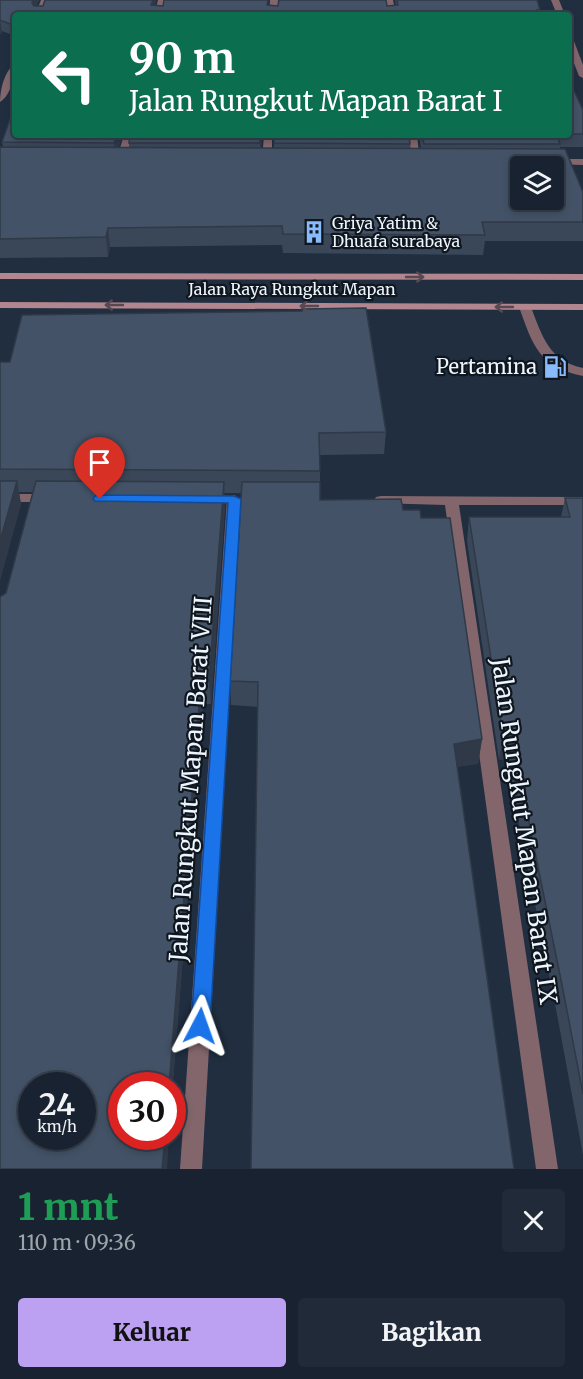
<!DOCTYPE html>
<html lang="id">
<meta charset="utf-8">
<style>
body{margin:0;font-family:Merriweather,serif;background:#212a38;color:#f1f3f6;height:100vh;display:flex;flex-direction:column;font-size:22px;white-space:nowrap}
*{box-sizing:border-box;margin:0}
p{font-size:20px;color:#9fa4ab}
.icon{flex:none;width:33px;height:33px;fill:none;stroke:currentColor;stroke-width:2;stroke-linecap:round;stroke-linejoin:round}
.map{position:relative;height:1169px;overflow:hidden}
.panel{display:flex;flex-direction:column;background:#182230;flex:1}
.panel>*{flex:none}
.top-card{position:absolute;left:12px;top:12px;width:560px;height:126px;border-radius:6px;box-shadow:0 3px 9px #0003,0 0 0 2px #363f4c;background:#0b6e4f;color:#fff;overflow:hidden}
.controls{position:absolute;left:510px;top:156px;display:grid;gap:12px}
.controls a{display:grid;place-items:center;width:54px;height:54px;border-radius:6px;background:#182230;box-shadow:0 3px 9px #0003,0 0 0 2px #363f4c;font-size:30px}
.speed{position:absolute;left:18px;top:1072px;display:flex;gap:12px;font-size:30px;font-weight:700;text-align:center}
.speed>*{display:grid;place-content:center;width:78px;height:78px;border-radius:50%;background:#182230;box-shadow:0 3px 9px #0003,0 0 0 2px #363f4c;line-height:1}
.speed small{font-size:15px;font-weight:400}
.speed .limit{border:9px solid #d22;background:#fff;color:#111}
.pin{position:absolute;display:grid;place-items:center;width:51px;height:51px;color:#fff;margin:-62px -26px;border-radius:50% 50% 50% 0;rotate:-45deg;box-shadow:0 0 6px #0007}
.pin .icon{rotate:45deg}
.me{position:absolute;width:66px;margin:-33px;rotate:4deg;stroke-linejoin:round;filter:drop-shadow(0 0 4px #0008)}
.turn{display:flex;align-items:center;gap:21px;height:126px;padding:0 18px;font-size:27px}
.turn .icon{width:78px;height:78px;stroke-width:2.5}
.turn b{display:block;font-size:42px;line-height:51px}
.round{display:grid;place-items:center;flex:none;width:63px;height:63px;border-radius:6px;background:#212a38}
.head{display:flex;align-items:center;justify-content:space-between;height:102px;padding:0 18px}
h1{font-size:36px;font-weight:800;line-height:45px;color:#1e9e55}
.button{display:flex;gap:12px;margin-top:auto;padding:12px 18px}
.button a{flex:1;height:69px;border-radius:6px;background:#bca0f2;color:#111;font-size:24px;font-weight:800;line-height:69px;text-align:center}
.button a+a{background:#212a38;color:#f1f3f6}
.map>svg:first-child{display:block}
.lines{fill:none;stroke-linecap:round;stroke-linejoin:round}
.lane{fill:#82666c;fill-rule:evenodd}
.street{fill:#82666c;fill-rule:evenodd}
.secondary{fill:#b2868f;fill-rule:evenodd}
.wall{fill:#3a4758}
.shaded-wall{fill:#2f3947}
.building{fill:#435266;stroke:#2f3947;stroke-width:1.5;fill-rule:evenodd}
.oneway{stroke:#584851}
.route{fill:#1a73e8;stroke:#114b97;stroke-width:1.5}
.labels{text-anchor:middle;stroke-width:4.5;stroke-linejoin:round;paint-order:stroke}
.far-poi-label{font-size:16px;fill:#edf5fe;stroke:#0f161e;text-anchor:start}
.far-street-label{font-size:16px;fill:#edf5fe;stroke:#0f161e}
.poi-label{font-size:20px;fill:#edf5fe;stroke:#0f161e;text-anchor:end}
.near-street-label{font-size:24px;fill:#edf5fe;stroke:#0f161e}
</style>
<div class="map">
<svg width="583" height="1169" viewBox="0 0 583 1169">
<rect width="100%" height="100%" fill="#202e40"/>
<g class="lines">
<!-- lane -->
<path class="lane" d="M525,304L531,307C542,336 549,361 583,368V376C539,367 533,346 519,307Z"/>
<!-- street -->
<g class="street">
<polygon points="41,0 49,0 43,15 35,15"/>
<polygon points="158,0 166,0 162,15 154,15"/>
<polygon points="270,0 278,0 277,15 269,15"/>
<polygon points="385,0 393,0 396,15 388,15"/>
<polygon points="551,0 559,0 565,15 557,15"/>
<polygon points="568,34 572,36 583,65 583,78 579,76 568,48"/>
<path d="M15,64C15,76 11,95 0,102C0,89 5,70 15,64Z"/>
<polygon points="124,135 132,135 126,161 121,164 116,161"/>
<polygon points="264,135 272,135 272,161 267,164 262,161"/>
<polygon points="409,135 417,135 420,163 412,161"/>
<polygon points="552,159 583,159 583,165 549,164 547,162"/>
<polygon points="0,494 51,494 58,498 51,502 0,502"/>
<polygon points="234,495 241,499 202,1169 180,1169 227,499"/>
<polygon points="381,496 583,497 583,505 459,505 558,1169 536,1169 445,505 376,503 374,500 376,497"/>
</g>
<!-- secondary -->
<g class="secondary">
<polygon points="0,273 583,274 583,280 0,279"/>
<polygon points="0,302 583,304 583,310 0,308"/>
</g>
</g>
<!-- wall -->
<g class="wall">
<polygon points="0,0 39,0 36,6 156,0 155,5 387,6 396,5 395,0 537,0 540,10 539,15 15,15 15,36 2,31 0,35"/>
<polygon points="568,78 583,110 583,147 560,147 560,149 583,192 583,241 485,241 483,255 283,253 282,245 110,247 108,257 0,258 0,147 3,147 2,142 123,135 118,148 129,148 129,143 130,135 262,135 261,148 274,148 274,135 410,144 410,149 421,149 419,135 568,135"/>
<polygon points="0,362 386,432 384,454 320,455 320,500 403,510 421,518 482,739 478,764 258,707 231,705 230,681 242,493 224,493 225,505 211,704 203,704 172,1094 172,1086 6,593 33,492 19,492 21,504 0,580"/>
<polygon points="565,498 583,498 583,1155 556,1009 506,759 499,760 467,541 469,517 561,517"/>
</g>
<!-- shaded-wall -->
<g class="shaded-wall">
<polygon points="33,0 39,0 33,14 32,3"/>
<polygon points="153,0 156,0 153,15 151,5"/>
<polygon points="0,21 0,20 2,31 0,35"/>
<polygon points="117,135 123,135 115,156 114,143"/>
<polygon points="260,135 262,135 260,156"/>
<polygon points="108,228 110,247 108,257 106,237"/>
<polygon points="17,481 21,504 0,580 0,541"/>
<polygon points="224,482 225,505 211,704 209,680"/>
<polygon points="201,680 203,704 172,1094 172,1086 169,1086"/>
<polygon points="511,734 506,759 499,760 503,735"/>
<polygon points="482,739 478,764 451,768 454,744"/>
<polygon points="165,1137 169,1137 167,1169 162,1169"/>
</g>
<!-- building -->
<g class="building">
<polygon points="0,0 33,0 32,3 34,6 43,6 45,0 153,0 151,5 163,6 164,0 268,0 267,5 278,6 279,0 386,0 387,6 398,5 397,0 537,0 540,10 537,10 539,15 15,15 15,26 0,20 0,21"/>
<polygon points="568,78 583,110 583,134 568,134"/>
<polygon points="15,105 15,135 117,135 114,143 2,142"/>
<polygon points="130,135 260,135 260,143 129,143"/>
<polygon points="274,135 409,135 410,144 274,143"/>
<polygon points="422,135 557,135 560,144 424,144"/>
<path d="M0,147L565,149L583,192V222H482L485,235L283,234L282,226L108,228L106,237L0,239ZM520,166H554V200H520Z"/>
<polygon points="366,308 386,432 319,433 320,471 0,469 0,362 10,362 22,315 302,311 302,309"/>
<polygon points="0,481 17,481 0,541"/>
<path d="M36,481L224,482L209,680H201L169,1086H122V1137H165L162,1169H0V597L6,593ZM32,1086H82V1137H32Z"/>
<polygon points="242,482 320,482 320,500 401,499 403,510 420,510 421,518 450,518 482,739 454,744 514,1169 251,1169 258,682 230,681"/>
<polygon points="565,498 583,498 583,1094 562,985 511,734 503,735 469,517 570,517"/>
</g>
<!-- one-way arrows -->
<defs><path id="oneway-shaft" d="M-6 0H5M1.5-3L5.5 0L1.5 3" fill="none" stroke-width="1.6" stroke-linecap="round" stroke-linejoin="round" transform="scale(1.5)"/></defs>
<g class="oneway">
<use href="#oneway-shaft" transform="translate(415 277)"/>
<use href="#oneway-shaft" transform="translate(114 305) rotate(-180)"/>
<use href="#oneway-shaft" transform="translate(309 306) rotate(-180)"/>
<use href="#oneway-shaft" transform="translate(504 307) rotate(-180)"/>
</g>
<!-- route -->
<polygon class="route" points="100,495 234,496 241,499 210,1026 207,1032 200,1034 193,1032 191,1026 228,503 95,501 93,499 95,496"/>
<!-- icons -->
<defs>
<g id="building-bare" transform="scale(1.8)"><path d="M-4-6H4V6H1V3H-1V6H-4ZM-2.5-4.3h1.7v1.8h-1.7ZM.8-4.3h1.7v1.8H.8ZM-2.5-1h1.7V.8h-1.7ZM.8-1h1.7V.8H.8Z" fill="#88bafc" stroke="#0f161e" stroke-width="2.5" paint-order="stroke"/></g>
<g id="fuel-bare" transform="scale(1.8)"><path d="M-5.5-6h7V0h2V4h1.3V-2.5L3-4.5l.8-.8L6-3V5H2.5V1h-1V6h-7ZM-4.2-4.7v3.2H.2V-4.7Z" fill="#88bafc" stroke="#0f161e" stroke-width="2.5" paint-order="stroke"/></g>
</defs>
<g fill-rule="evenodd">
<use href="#building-bare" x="314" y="232"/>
<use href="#fuel-bare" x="555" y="367"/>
</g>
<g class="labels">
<!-- far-poi labels -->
<g class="far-poi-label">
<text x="332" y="229">Griya Yatim &amp;<tspan x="332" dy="18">Dhuafa surabaya</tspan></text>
</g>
<!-- far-street labels -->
<g class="far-street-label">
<text x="292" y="295">Jalan Raya Rungkut Mapan</text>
</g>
<!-- poi labels -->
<g class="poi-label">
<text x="537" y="374">Pertamina</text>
</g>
<!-- near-street labels -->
<g class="near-street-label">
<text transform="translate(191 779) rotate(-86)" y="8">Jalan Rungkut Mapan Barat VIII</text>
<text transform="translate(524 831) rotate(82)" y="8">Jalan Rungkut Mapan Barat IX</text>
</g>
</g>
</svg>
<div class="controls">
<a><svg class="icon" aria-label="layers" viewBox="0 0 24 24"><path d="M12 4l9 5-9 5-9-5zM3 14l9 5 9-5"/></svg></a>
</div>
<div class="speed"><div>24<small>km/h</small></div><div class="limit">30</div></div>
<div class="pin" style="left:100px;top:499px;background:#d93025"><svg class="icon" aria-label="arrive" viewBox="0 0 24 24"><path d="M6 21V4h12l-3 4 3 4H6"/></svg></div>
<svg class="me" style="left:200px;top:1026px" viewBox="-20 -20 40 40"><path d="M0-17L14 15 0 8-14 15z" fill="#1a73e8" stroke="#fff" stroke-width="4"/></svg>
<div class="top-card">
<div class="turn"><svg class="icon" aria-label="left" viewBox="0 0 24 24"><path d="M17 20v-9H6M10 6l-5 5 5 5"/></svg><div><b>90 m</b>Jalan Rungkut Mapan Barat I</div></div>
</div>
</div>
<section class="panel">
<div class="head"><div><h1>1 mnt</h1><p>110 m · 09:36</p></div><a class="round"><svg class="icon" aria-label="close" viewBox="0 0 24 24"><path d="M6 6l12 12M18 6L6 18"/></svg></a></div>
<div class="button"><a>Keluar</a><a>Bagikan</a></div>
</section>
